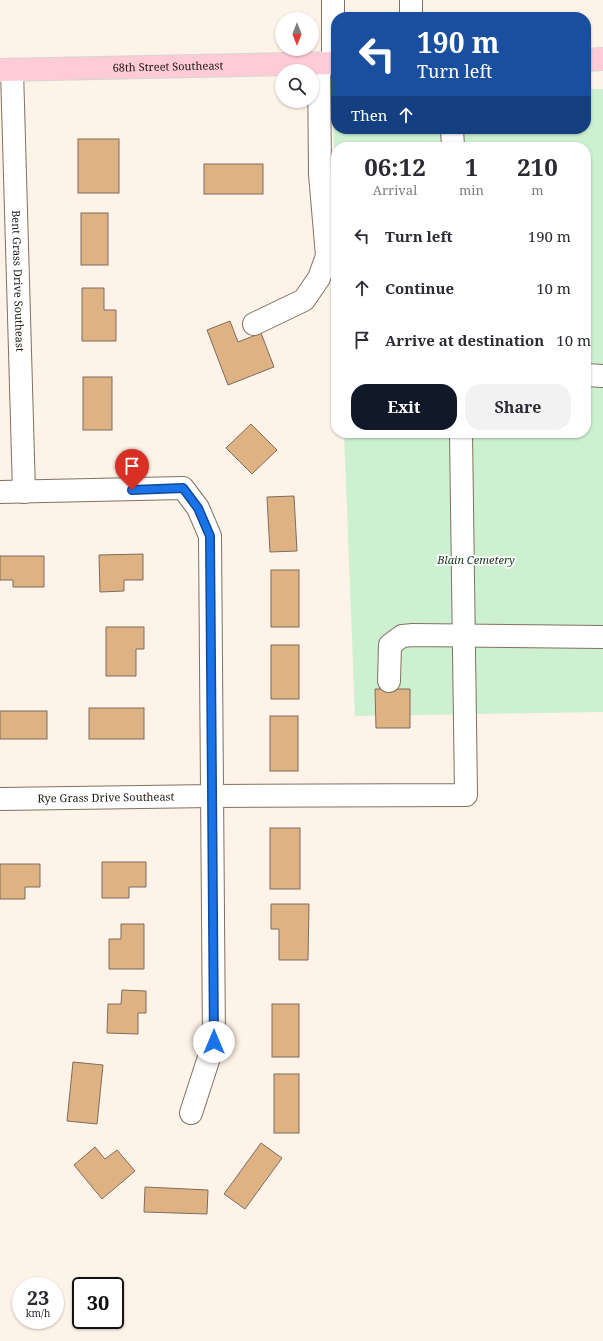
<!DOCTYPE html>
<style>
body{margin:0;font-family:"Noto Serif",serif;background:#f2f2f3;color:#2b2b33;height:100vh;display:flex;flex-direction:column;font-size:15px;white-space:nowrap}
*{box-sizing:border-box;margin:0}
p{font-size:13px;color:#7c7c81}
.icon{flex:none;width:22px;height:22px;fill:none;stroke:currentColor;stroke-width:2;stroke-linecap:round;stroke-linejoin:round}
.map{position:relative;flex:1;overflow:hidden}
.drawer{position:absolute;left:331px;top:142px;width:260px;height:296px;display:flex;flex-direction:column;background:#fff;border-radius:16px;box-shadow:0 1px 3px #0004}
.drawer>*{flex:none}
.top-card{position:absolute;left:331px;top:12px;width:260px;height:122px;border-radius:16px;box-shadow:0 1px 3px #0004;background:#1a4fa0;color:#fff;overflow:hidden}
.needle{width:26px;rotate:180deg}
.tools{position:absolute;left:275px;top:12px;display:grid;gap:8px}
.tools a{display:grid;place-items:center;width:44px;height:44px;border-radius:50%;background:#fff;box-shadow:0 1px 3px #0004;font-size:20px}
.speed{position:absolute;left:12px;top:1277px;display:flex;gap:8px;font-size:20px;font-weight:700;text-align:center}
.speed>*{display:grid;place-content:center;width:52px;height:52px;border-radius:50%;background:#fff;box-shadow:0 1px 3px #0004;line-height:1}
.speed small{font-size:10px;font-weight:400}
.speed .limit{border:2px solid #111;border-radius:6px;background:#fff;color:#111}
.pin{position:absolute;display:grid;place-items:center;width:34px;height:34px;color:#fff;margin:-41px -17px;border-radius:50% 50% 50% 0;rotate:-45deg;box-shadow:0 0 4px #0007}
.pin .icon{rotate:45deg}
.me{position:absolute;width:44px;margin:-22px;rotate:0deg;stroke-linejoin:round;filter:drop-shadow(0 0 3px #0008)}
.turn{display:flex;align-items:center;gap:14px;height:84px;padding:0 20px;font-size:18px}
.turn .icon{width:52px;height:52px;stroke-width:2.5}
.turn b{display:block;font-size:28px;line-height:34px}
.then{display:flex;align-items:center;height:38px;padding:0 20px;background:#0003;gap:8px;font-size:15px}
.eta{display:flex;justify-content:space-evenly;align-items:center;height:68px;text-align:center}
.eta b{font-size:24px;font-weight:700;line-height:28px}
.button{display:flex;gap:8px;margin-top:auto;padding:8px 20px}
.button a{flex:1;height:46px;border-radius:16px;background:#111827;color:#fff;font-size:16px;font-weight:700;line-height:46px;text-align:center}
.button a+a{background:#f2f2f3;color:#2b2b33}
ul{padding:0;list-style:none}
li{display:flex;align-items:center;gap:12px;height:52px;padding:0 20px}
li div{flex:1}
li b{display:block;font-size:15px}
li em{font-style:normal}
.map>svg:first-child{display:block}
.green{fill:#cdf0d1}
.building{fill:#deb282;stroke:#7d6d5c}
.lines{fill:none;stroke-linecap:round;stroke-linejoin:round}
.minor-casing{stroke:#817160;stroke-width:24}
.major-casing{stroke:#d6d5d4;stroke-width:24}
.minor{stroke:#fff;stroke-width:22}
.major{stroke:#fecbd7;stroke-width:22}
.route-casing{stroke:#114b97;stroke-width:10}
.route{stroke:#1a73e8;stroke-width:7}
.labels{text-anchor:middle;stroke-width:3.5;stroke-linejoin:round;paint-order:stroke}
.street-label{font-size:11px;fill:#1e1811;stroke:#fff}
.park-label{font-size:11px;font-style:italic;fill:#0e3316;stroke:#fff}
</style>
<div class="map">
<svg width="603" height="1341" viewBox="0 0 603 1341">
<rect width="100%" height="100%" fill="#fef3e8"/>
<!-- green -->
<polygon class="green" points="586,89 603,89 603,712 355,716 344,433 586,433 586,147 336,147 336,203 332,92 336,92 336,129 586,129"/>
<!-- building -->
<g class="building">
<rect x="78" y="139" width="41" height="54"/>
<rect x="204" y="164" width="59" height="30"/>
<rect x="81" y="213" width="27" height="52"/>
<polygon points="82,288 104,288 104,310 116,310 116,341 82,341"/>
<polygon points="230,321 238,342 261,333 274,367 228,385 207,330"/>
<rect x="83" y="377" width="29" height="53"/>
<polygon points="251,424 277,450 252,474 226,448"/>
<polygon points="294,496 297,551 270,552 267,497"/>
<polygon points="143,554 143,580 124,580 124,591 100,592 99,555"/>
<polygon points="0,556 44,556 44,587 13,587 13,580 0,580"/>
<rect x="271" y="570" width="28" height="57"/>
<polygon points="106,627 144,627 144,649 136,649 136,676 106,676"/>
<rect x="271" y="645" width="28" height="54"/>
<polygon points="375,689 410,689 410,728 376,728"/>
<rect x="89" y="708" width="55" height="31"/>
<rect x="0" y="711" width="47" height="28"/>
<rect x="270" y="716" width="28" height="55"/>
<rect x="270" y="828" width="30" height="61"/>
<polygon points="102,862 146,862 146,887 129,887 129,898 102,898"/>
<polygon points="0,864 40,864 40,887 25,887 25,899 0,899"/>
<polygon points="271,904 309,904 308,960 279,960 279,929 271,929"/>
<polygon points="121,924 144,924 144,969 109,969 109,939 121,939"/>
<polygon points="122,990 146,991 146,1013 138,1013 138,1034 107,1033 108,1004 121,1004"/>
<rect x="272" y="1004" width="27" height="53"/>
<polygon points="73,1062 103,1065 97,1124 67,1121"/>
<rect x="274" y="1074" width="25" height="59"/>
<polygon points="261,1143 282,1158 245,1209 224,1194"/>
<polygon points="95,1147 105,1159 117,1150 135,1171 102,1199 74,1165"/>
<polygon points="145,1187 208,1190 207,1214 144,1212"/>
</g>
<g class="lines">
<!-- minor casing -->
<g class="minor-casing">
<g id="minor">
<polyline points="333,0 333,63"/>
<polyline points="411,0 411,17"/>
<path id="s1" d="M12,70L24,492"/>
<polyline points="452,129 453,147"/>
<polyline points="254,324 304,300 319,278 327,256 320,174 319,64"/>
<polyline points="586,375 603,376"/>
<polyline points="0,492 183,488 198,508 210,536 214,1042 191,1113"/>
<polyline points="389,681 390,645 402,636 413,635 603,637"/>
<path id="s2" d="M0,799L212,796L466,795L461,433"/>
</g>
</g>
<!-- major casing -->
<g class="major-casing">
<g id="major">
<polyline points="586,60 603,59"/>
<path id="s3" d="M0,70L336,63"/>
</g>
</g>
<!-- minor -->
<use href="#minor" class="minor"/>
<!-- major -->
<use href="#major" class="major"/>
</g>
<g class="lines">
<!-- route casing -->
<g class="route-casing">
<polyline id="route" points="132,490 183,488 198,508 210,536 214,1042"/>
</g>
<!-- route -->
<use href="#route" class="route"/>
</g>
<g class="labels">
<!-- street labels -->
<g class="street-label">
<text dy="4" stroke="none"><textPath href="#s3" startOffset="168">68th Street Southeast</textPath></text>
<text dy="4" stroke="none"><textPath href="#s1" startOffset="211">Bent Grass Drive Southeast</textPath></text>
<text dy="4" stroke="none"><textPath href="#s2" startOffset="106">Rye Grass Drive Southeast</textPath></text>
</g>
<!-- park labels -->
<g class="park-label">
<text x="476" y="564">Blain Cemetery</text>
</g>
</g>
</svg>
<div class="tools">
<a><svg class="needle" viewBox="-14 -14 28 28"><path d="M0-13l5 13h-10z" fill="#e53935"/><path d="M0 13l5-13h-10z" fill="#7c7c81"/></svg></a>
<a><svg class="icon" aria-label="search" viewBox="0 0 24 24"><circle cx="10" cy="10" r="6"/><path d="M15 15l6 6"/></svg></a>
</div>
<div class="speed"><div>23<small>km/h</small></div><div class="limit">30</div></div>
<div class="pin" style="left:132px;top:490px;background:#d93025"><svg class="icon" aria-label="arrive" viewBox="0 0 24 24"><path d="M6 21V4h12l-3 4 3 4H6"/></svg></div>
<svg class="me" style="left:214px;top:1042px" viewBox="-20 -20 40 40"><circle r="19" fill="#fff"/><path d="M0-13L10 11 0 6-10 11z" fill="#1a73e8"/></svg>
<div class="top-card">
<div class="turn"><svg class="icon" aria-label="left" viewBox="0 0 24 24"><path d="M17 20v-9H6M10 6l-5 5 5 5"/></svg><div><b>190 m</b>Turn left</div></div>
<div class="then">Then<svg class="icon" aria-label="ahead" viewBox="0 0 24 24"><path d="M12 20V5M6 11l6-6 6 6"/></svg></div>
</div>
<section class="drawer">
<div class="eta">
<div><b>06:12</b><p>Arrival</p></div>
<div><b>1</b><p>min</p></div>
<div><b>210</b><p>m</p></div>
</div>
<ul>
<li><svg class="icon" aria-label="left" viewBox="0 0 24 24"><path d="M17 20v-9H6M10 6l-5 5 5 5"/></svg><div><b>Turn left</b></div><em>190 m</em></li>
<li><svg class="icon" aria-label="ahead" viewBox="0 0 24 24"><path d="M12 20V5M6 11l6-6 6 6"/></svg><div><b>Continue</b></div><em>10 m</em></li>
<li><svg class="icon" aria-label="arrive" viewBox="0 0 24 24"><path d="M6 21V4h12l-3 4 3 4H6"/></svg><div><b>Arrive at destination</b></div><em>10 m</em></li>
</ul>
<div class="button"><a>Exit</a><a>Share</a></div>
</section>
</div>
